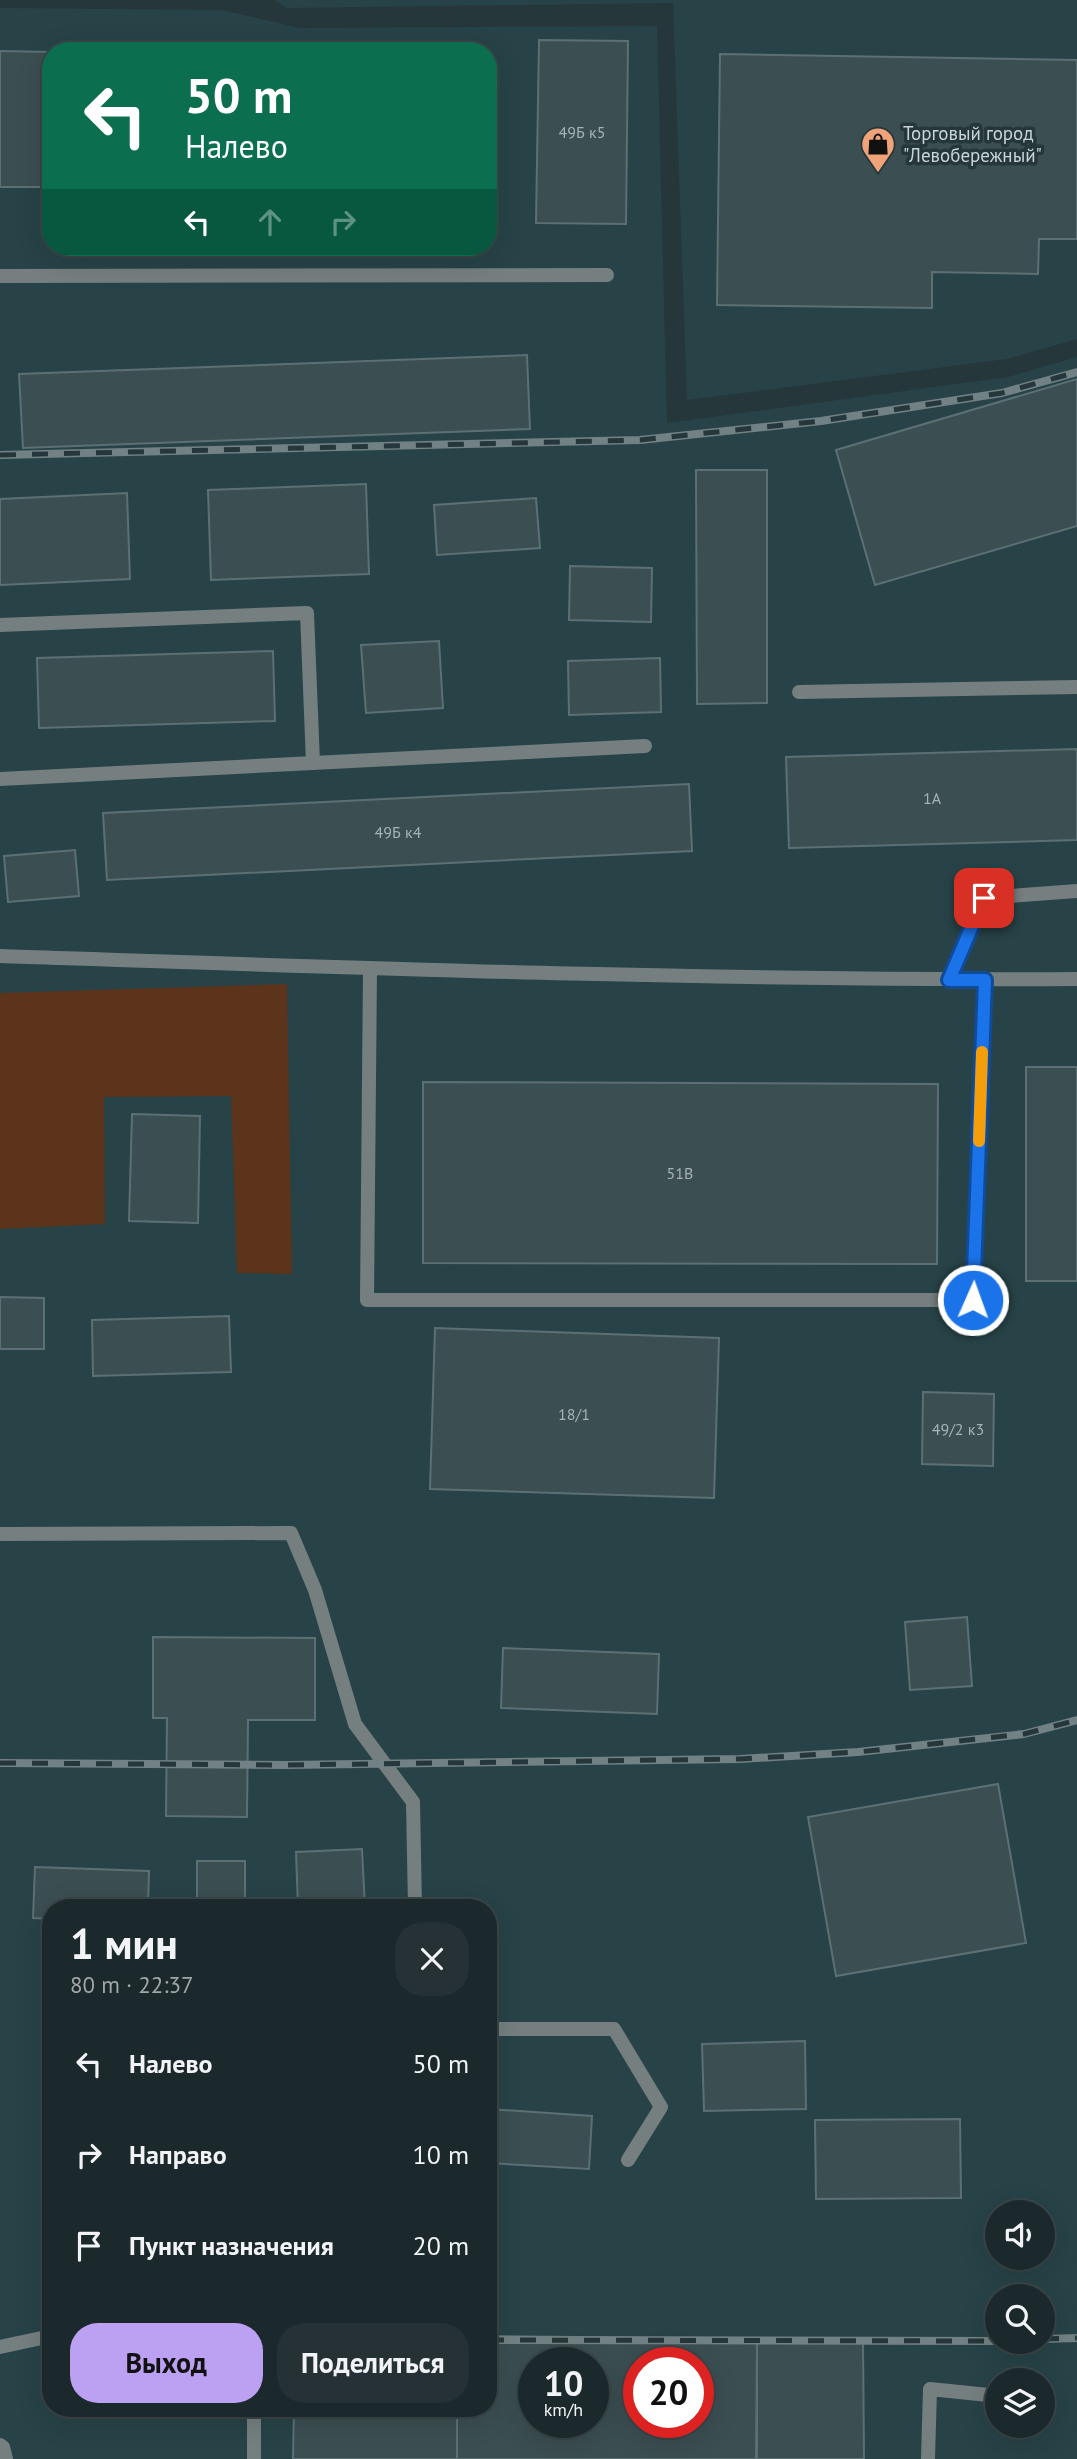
<!DOCTYPE html>
<html lang="ru">
<meta charset="utf-8">
<style>
body{margin:0;font-family:"PT Sans",sans-serif;background:#253134;color:#f1f3f6;height:100vh;display:flex;flex-direction:column;font-size:26px;white-space:nowrap}
*{box-sizing:border-box;margin:0}
p{font-size:23px;color:#a0a6a9}
.icon{flex:none;width:38px;height:38px;fill:none;stroke:currentColor;stroke-width:2;stroke-linecap:round;stroke-linejoin:round}
.map{position:relative;flex:1;overflow:hidden}
.sheet{position:absolute;left:42px;top:1899px;width:455px;height:518px;display:flex;flex-direction:column;background:#1c292c;border-radius:28px;box-shadow:0 7px 28px #0002,0 0 0 2px #3a4548}
.sheet>*{flex:none}
.top-card{position:absolute;left:42px;top:42px;width:455px;height:214px;border-radius:28px;box-shadow:0 7px 28px #0002,0 0 0 2px #3a4548;background:#0b6e4f;color:#fff;overflow:hidden}
.tools{position:absolute;left:985px;top:2200px;display:grid;gap:14px}
.tools a{display:grid;place-items:center;width:70px;height:70px;border-radius:50%;background:#1c292c;box-shadow:0 7px 28px #0002,0 0 0 2px #3a4548;font-size:35px}
.speed{position:absolute;left:518px;top:2347px;display:flex;gap:14px;font-size:35px;font-weight:700;text-align:center}
.speed>*{display:grid;place-content:center;width:91px;height:91px;border-radius:50%;background:#1c292c;box-shadow:0 7px 28px #0002,0 0 0 2px #3a4548;line-height:1}
.speed small{font-size:18px;font-weight:400}
.speed .limit{border:10px solid #d22;background:#fff;color:#111}
.pin{position:absolute;display:grid;place-items:center;width:60px;height:60px;color:#fff;margin:-30px;border-radius:14px;box-shadow:0 4px 10px #0006}
.me{position:absolute;width:77px;margin:-38px;rotate:2deg;stroke-linejoin:round;filter:drop-shadow(0 0 5px #0008)}
.turn{display:flex;align-items:center;gap:24px;height:147px;padding:0 28px;font-size:32px}
.turn .icon{width:91px;height:91px;stroke-width:2.5}
.turn b{display:block;font-size:49px;line-height:60px}
.lanes{display:flex;align-items:center;height:66px;padding:0 28px;background:#0003;justify-content:center;gap:35px;direction:ltr}
.lanes .off{opacity:.35}
.round{display:grid;place-items:center;flex:none;width:74px;height:74px;border-radius:28px;background:#253134}
.headline{display:flex;align-items:center;justify-content:space-between;height:119px;padding:0 28px}
h1{font-size:42px;font-weight:600;line-height:52px}
.action{display:flex;gap:14px;margin-top:auto;padding:14px 28px}
.action a{flex:1;height:80px;border-radius:28px;background:#bca0f2;color:#111;font-size:28px;font-weight:600;line-height:80px;text-align:center}
.action a+a{background:#253134;color:#f1f3f6}
ul{padding:0;list-style:none}
li{display:flex;align-items:center;gap:21px;height:91px;padding:0 28px}
li div{flex:1}
li b{display:block;font-size:26px}
li em{font-style:normal}
.map>svg:first-child{display:block}
.built{fill:#274347;fill-rule:evenodd}
.green{fill:#5c331b}
.building{fill:#3b4e51;stroke:#5c7074;stroke-width:2;fill-rule:evenodd}
.lines{fill:none;stroke-linecap:round;stroke-linejoin:round}
.service{stroke:#767f80;stroke-width:14}
.rail-casing{stroke:#728183;stroke-width:8}
.rail{stroke:#25373a;stroke-width:5;stroke-dasharray:16;stroke-linecap:butt}
.route-casing{stroke:#114b97;stroke-width:18}
.route{stroke:#1a73e8;stroke-width:12}
.slow{stroke:#f59e0b;stroke-width:12}
.labels{text-anchor:middle;stroke-width:7;stroke-linejoin:round;paint-order:stroke}
.number-label{font-size:16px;fill:#a6b2b5}
.poi-label{font-size:19px;fill:#c9d4d6;stroke:#25373a;text-anchor:start}
</style>
<div class="map">
<svg width="1077" height="2459" viewBox="0 0 1077 2459">
<rect width="100%" height="100%" fill="#25373a"/>
<!-- built -->
<g class="built">
<polygon points="274,0 1077,0 1077,339 1007,359 687,400 673,3 286,8"/>
<path d="M0,8L222,10L300,28L657,26L667,423L1008,377L1077,357V2459H0ZM51,51H488V247H51ZM51,1908H488V2408H51ZM998,2212H1043V2258H998ZM998,2296H1043V2342H998ZM534,2362H593V2422H534ZM639,2362H698V2422H639ZM998,2380H1043V2426H998Z"/>
</g>
<!-- green -->
<polygon class="green" points="287,984 292,1274 237,1273 231,1096 104,1097 105,1224 0,1229 0,993"/>
<!-- building -->
<g class="building">
<polygon points="539,40 628,41 626,224 536,223"/>
<polygon points="0,51 51,52 51,187 0,187"/>
<polygon points="720,54 1077,60 1077,239 1039,239 1038,274 932,272 932,308 717,305"/>
<polygon points="527,355 530,429 23,448 19,374"/>
<polygon points="1077,379 1077,526 875,585 836,450"/>
<polygon points="696,470 767,470 767,703 697,704"/>
<polygon points="366,484 369,574 211,580 208,490"/>
<polygon points="127,493 130,579 0,585 0,499"/>
<polygon points="536,498 540,548 437,555 434,505"/>
<polygon points="570,566 652,568 651,622 569,620"/>
<polygon points="439,641 443,708 366,713 361,645"/>
<polygon points="273,651 275,721 39,728 37,658"/>
<polygon points="660,658 661,712 569,715 568,661"/>
<polygon points="1077,749 1077,840 789,848 786,757"/>
<polygon points="689,784 692,851 107,880 103,813"/>
<polygon points="75,850 79,896 8,902 4,856"/>
<rect x="1026" y="1067" width="51" height="214"/>
<polygon points="423,1082 938,1084 937,1264 423,1263"/>
<polygon points="132,1114 200,1116 198,1223 129,1221"/>
<polygon points="0,1297 44,1298 44,1349 0,1349"/>
<polygon points="229,1316 231,1372 93,1376 92,1320"/>
<polygon points="435,1328 719,1338 714,1498 430,1489"/>
<polygon points="923,1392 994,1394 993,1466 922,1464"/>
<polygon points="967,1617 972,1686 910,1690 905,1622"/>
<polygon points="153,1637 315,1638 315,1720 248,1720 247,1817 166,1816 167,1718 153,1718"/>
<polygon points="503,1648 659,1654 657,1714 501,1708"/>
<polygon points="998,1784 1026,1943 836,1976 808,1817"/>
<polygon points="362,1849 365,1908 298,1908 296,1852"/>
<rect x="197" y="1861" width="48" height="47"/>
<polygon points="35,1867 149,1871 148,1908 51,1908 51,1919 33,1918"/>
<polygon points="805,2041 806,2109 704,2111 702,2044"/>
<polygon points="488,2109 592,2116 589,2169 488,2163"/>
<polygon points="960,2119 961,2198 816,2199 815,2120"/>
<path d="M488,2336L757,2339L756,2459H457V2408H488ZM534,2362H593V2422H534ZM639,2362H698V2422H639Z"/>
<polygon points="757,2339 863,2339 864,2459 757,2459"/>
<polygon points="294,2408 457,2408 457,2459 293,2459"/>
</g>
<g class="lines">
<!-- service -->
<g class="service">
<polyline points="0,276 607,275"/>
<polyline points="0,625 307,613 313,763"/>
<polyline points="799,692 1077,687"/>
<polyline points="0,779 645,746"/>
<path d="M0,956C359,968 718,981 1077,979"/>
<polyline points="370,969 367,1300 973,1300 985,980"/>
<polyline points="949,980 984,898 1077,891"/>
<polyline points="0,1534 291,1533 315,1590 355,1724 413,1802 415,1908"/>
<polyline points="488,2029 614,2029 661,2107 628,2160"/>
<polyline points="0,2347 51,2336"/>
<polyline points="1043,2401 1045,2401"/>
<polyline points="0,2445 3,2447 6,2459"/>
<polyline points="254,2459 254,2408"/>
<polyline points="928,2459 930,2389 998,2396"/>
</g>
<!-- rail casing -->
<g class="rail-casing">
<g id="rail">
<polyline points="0,455 640,440 821,421 1002,393 1077,372"/>
<polyline points="0,1763 286,1765 740,1759 858,1752 1024,1734 1077,1720"/>
<polyline points="1043,2339 1077,2338"/>
<polyline points="488,2340 998,2341"/>
</g>
</g>
<!-- rail -->
<use href="#rail" class="rail"/>
</g>
<g class="lines">
<!-- route casing -->
<g class="route-casing">
<polyline id="route" points="973,1300 985,980 949,980 984,898"/>
</g>
<!-- route -->
<use href="#route" class="route"/>
<!-- slow -->
<polyline class="slow" points="979,1141 982,1052"/>
</g>
<!-- icons -->
<defs>
<g id="shop-pin" transform="scale(1.75)"><path d="M0 17L-7.5 6A9.5 9.5 0 1 1 7.5 6Z" fill="#f0a278" stroke="#25373a"/><path d="M-5-2.5h2.3a2.7 3.5 0 0 1 5.4 0H5L5.5 6h-11ZM-1.5-2.5h3a1.5 2.3 0 0 0-3 0Z" fill="#111"/></g>
</defs>
<g fill-rule="evenodd">
<use href="#shop-pin" x="878" y="144"/>
</g>
<g class="labels">
<!-- number labels -->
<g class="number-label">
<text x="582" y="138">49Б к5</text>
<text x="932" y="804">1А</text>
<text x="398" y="838">49Б к4</text>
<text x="680" y="1179">51В</text>
<text x="574" y="1420">18/1</text>
<text x="958" y="1435">49/2 к3</text>
</g>
<!-- poi labels -->
<g class="poi-label">
<text x="903" y="140">Торговый город<tspan x="903" dy="22">"Левобережный"</tspan></text>
</g>
</g>
</svg>
<div class="tools">
<a><svg class="icon" aria-label="sound" viewBox="0 0 24 24"><path d="M4 9h4l5-4v14l-5-4H4zM17 9q2 3 0 6"/></svg></a>
<a><svg class="icon" aria-label="search" viewBox="0 0 24 24"><circle cx="10" cy="10" r="6"/><path d="M15 15l6 6"/></svg></a>
<a><svg class="icon" aria-label="layers" viewBox="0 0 24 24"><path d="M12 4l9 5-9 5-9-5zM3 14l9 5 9-5"/></svg></a>
</div>
<div class="speed"><div>10<small>km/h</small></div><div class="limit">20</div></div>
<div class="pin" style="left:984px;top:898px;background:#d93025"><svg class="icon" aria-label="arrive" viewBox="0 0 24 24"><path d="M6 21V4h12l-3 4 3 4H6"/></svg></div>
<svg class="me" style="left:973px;top:1300px" viewBox="-20 -20 40 40"><circle r="17" fill="#1a73e8" stroke="#fff" stroke-width="3"/><path d="M0-11L8 9 0 5-8 9z" fill="#fff"/></svg>
<div class="top-card">
<div class="turn"><svg class="icon" aria-label="left" viewBox="0 0 24 24"><path d="M17 20v-9H6M10 6l-5 5 5 5"/></svg><div><b>50 m</b>Налево</div></div>
<div class="lanes"><svg class="icon" aria-label="left" viewBox="0 0 24 24"><path d="M17 20v-9H6M10 6l-5 5 5 5"/></svg><svg class="icon off" aria-label="ahead" viewBox="0 0 24 24"><path d="M12 20V5M6 11l6-6 6 6"/></svg><svg class="icon off" aria-label="right" viewBox="0 0 24 24"><path d="M7 20v-9h11M14 6l5 5-5 5"/></svg></div>
</div>
<section class="sheet">
<div class="headline"><div><h1>1 мин</h1><p>80 m · 22:37</p></div><a class="round"><svg class="icon" aria-label="close" viewBox="0 0 24 24"><path d="M6 6l12 12M18 6L6 18"/></svg></a></div>
<ul>
<li><svg class="icon" aria-label="left" viewBox="0 0 24 24"><path d="M17 20v-9H6M10 6l-5 5 5 5"/></svg><div><b>Налево</b></div><em>50 m</em></li>
<li><svg class="icon" aria-label="right" viewBox="0 0 24 24"><path d="M7 20v-9h11M14 6l5 5-5 5"/></svg><div><b>Направо</b></div><em>10 m</em></li>
<li><svg class="icon" aria-label="arrive" viewBox="0 0 24 24"><path d="M6 21V4h12l-3 4 3 4H6"/></svg><div><b>Пункт назначения</b></div><em>20 m</em></li>
</ul>
<div class="action"><a>Выход</a><a>Поделиться</a></div>
</section>
</div>
